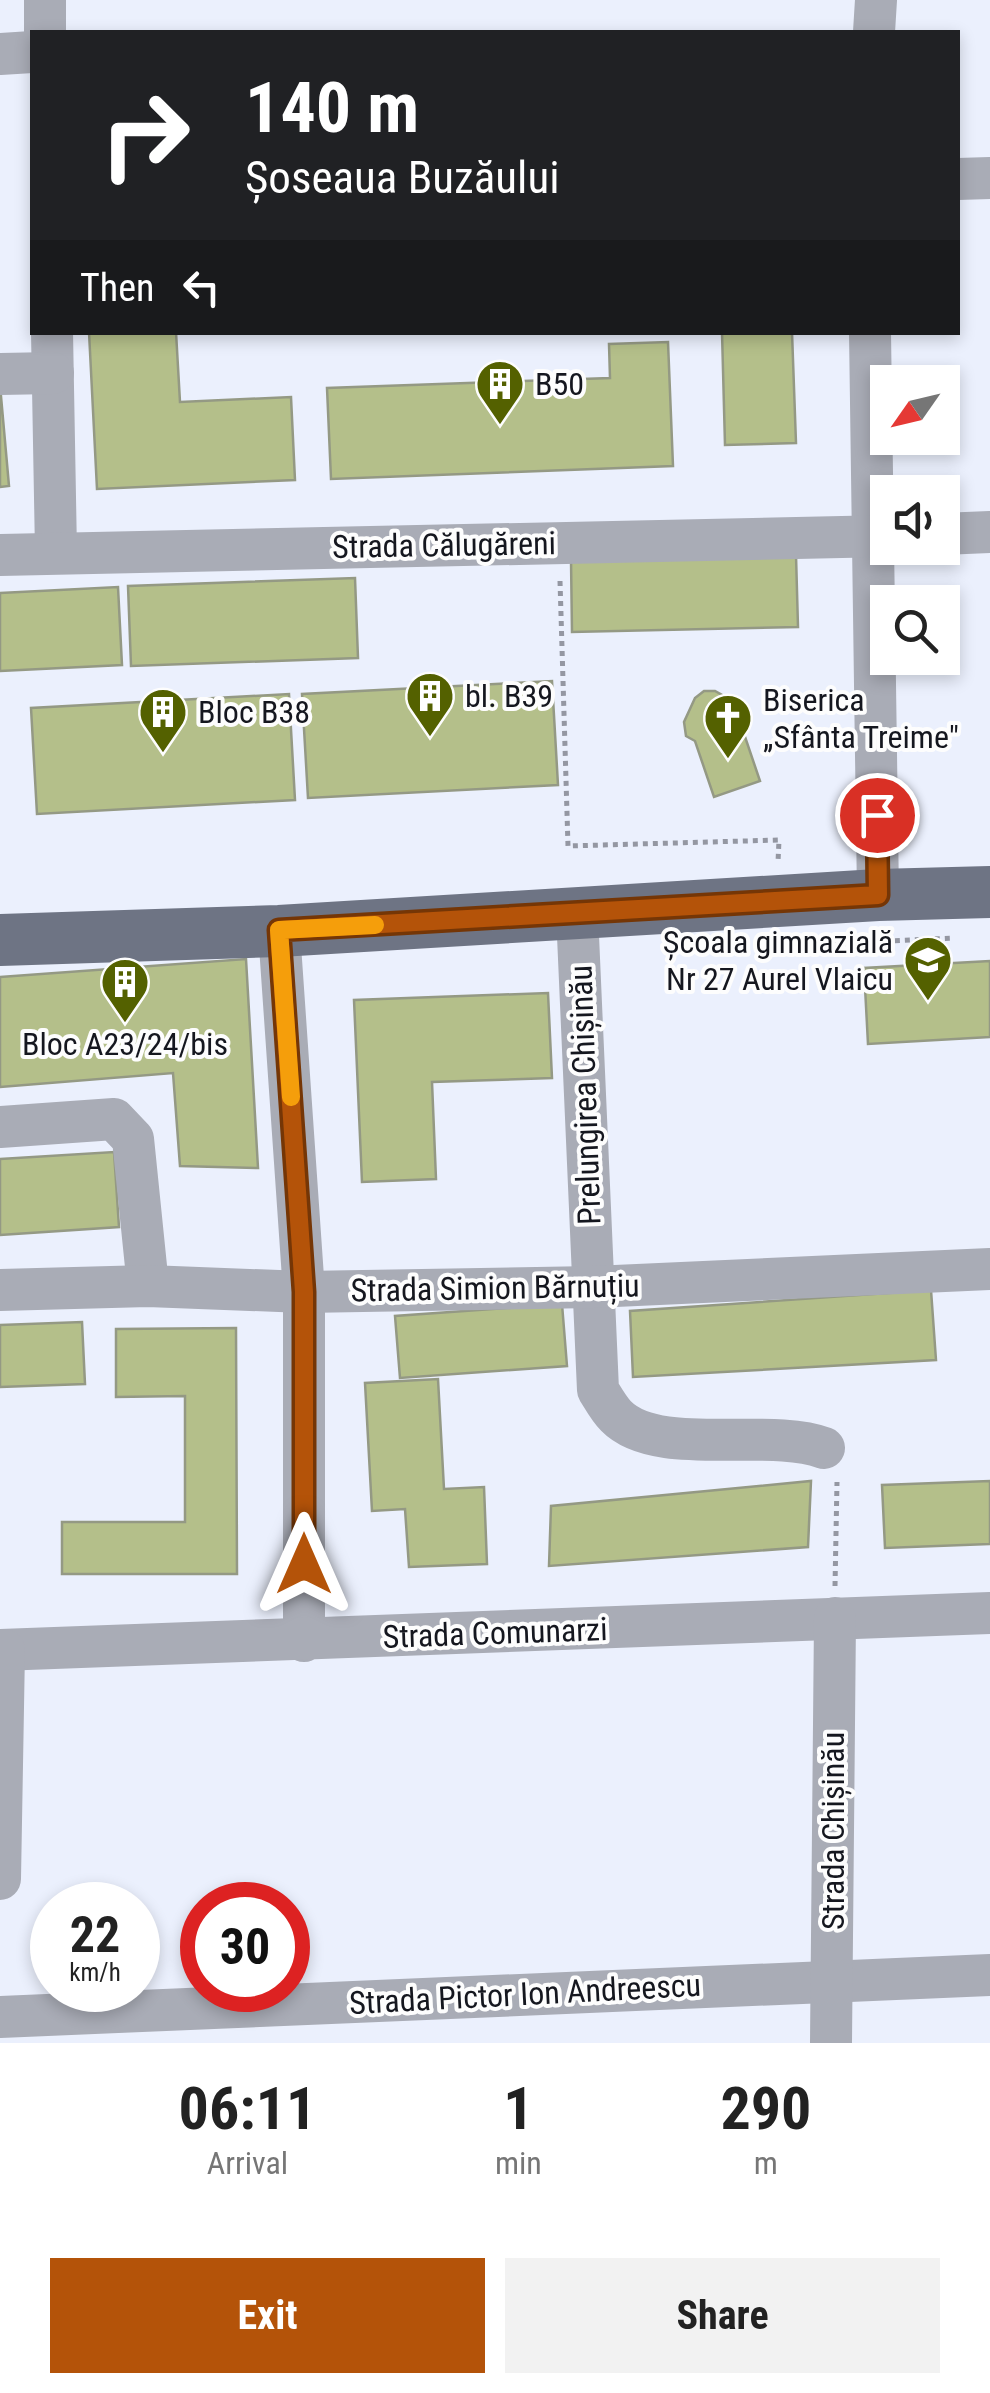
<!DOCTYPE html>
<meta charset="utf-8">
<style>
body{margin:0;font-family:"Roboto Condensed",sans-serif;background:#f2f2f2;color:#222;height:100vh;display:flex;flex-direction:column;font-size:38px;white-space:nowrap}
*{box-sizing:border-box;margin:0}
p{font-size:32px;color:#767676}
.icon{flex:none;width:55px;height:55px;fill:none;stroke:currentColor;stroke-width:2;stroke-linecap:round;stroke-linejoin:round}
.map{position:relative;height:2043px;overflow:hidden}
.sheet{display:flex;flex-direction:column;background:#fff;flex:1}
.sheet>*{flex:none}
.banner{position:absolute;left:30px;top:30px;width:930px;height:305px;border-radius:0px;box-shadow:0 5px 15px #0003;background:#202124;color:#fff;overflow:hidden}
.needle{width:65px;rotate:236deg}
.buttons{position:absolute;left:870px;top:365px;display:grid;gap:20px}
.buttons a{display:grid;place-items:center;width:90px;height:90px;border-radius:0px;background:#fff;box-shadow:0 5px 15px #0003;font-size:50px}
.speed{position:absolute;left:30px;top:1882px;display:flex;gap:20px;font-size:50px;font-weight:700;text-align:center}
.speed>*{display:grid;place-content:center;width:130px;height:130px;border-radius:50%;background:#fff;box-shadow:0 5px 15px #0003;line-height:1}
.speed small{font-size:25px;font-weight:400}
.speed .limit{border:15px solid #d22;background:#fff;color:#111}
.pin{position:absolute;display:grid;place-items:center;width:85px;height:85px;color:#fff;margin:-42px;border:5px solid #fff;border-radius:50%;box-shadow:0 2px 10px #0007}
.me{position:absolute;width:110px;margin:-55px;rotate:0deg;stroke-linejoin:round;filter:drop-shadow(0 0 8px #0008)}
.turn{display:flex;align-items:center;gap:35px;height:210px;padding:0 50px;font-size:45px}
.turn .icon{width:130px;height:130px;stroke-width:2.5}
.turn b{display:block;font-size:70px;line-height:85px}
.then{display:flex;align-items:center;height:95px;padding:0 50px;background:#0003;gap:20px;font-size:38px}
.eta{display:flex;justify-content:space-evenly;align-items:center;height:170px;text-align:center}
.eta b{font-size:60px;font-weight:700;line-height:70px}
.primary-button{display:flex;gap:20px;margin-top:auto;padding:20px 50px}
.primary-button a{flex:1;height:115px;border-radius:0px;background:#b45309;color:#fff;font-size:40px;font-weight:700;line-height:115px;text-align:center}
.primary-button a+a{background:#f2f2f2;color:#222}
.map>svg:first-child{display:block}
.building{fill:#b4bf8a;stroke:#949984;stroke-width:2.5}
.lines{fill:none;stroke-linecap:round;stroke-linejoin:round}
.path{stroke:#9497a2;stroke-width:5;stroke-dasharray:5 5;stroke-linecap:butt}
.minor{stroke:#a9acb6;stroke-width:42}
.major{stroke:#6e7484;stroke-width:52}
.route-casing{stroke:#753606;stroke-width:25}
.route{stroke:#b45309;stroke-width:18}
.slow{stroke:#f59e0b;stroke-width:18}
.labels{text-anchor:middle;stroke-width:8;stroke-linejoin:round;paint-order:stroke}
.poi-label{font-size:32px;fill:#15171f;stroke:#fdfdfd;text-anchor:start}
.street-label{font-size:32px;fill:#15171f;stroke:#fdfdfd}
</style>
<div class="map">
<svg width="990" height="2043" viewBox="0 0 990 2043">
<rect width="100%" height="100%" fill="#ebf0fd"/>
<!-- building -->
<g class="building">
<polygon points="89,332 176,332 180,402 291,397 295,480 97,489"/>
<polygon points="722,332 792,332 796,443 725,445"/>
<polygon points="668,342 673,466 331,479 327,388 610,378 609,344"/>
<polygon points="0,385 9,486 0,487"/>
<polygon points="796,555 798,627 572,632 571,560"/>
<polygon points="355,578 358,658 131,666 128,586"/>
<polygon points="118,587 122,665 0,671 0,593"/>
<polygon points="552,681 558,785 308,798 302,694"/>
<polygon points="704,691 715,691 738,704 745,716 741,725 760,781 714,797 695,741 686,736 684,722 695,698"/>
<polygon points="289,694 295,800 37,814 31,708"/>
<polygon points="246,959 258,1168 180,1166 173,1073 0,1087 0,977"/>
<polygon points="990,961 990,1037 868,1044 864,968"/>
<polygon points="548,993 552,1078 432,1082 436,1179 362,1182 354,1000"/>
<polygon points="114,1152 119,1227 0,1235 0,1159"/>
<polygon points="931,1290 936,1360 633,1377 630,1311"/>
<polygon points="562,1304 567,1366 400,1378 395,1316"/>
<polygon points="82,1322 85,1384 0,1387 0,1325"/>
<polygon points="236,1328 237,1574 62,1574 62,1522 185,1522 185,1396 116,1397 116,1329"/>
<polygon points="438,1379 444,1489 484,1487 487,1564 409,1567 405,1509 372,1511 365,1383"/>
<polygon points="811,1481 808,1547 549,1566 551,1506"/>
<polygon points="990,1481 990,1544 885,1548 882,1485"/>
</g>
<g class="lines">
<!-- path -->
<g class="path">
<polyline points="560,581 568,846 779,840 778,862"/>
<polyline points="778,943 778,946 954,938"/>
<polyline points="835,1586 837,1482"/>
</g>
<!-- minor -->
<g class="minor">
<polyline points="45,0 45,32"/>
<polyline points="874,32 876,0"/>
<polyline points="0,54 32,52"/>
<polyline points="958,179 990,178"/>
<polyline points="52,332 56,552"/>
<polyline points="870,332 878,895"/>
<polyline points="0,374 53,373"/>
<polyline points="942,534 990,532"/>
<polyline points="0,555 888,536"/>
<path d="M577,913L598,1390C603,1398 609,1409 616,1416C657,1458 768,1427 824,1448"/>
<polyline points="279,931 304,1292 304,1641"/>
<polyline points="0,1127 114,1119 133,1139 148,1286"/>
<polyline points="0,1290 148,1286 304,1292 593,1287 990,1269"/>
<polyline points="0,1650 990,1613"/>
<polyline points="0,1879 4,1650"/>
<polyline points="0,2017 990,1975"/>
<polyline points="831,2043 835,1618"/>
</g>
<!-- major -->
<polyline class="major" points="0,940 279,931 878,895 990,892"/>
</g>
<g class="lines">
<!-- route casing -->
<g class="route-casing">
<polyline id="route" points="304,1564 304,1292 279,930 878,895 877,815"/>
</g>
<!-- route -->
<use href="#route" class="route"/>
<!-- slow -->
<polyline class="slow" points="291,1097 279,930 375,925"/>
</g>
<!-- icons -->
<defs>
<g id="building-pin" transform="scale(2.5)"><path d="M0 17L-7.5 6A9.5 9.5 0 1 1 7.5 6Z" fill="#546100" stroke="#fdfdfd"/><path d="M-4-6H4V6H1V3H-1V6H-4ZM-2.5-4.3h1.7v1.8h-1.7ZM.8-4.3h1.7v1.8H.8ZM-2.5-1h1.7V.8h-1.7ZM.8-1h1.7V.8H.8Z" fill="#fff"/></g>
<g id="church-pin" transform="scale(2.5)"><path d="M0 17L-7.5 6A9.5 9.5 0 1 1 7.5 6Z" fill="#546100" stroke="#fdfdfd"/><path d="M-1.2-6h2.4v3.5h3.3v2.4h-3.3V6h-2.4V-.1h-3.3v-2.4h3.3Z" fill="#fff"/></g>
<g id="school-pin" transform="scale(2.5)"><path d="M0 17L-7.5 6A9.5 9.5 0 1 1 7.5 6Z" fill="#546100" stroke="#fdfdfd"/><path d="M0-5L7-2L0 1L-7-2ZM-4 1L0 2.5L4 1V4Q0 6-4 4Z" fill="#fff"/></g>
</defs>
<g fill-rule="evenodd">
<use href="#building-pin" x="500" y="384"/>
<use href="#building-pin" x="430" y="696"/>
<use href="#building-pin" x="163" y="712"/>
<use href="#church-pin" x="728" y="718"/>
<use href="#school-pin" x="928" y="960"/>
<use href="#building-pin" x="125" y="982"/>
</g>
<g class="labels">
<!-- poi labels -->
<g class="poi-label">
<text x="535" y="395">B50</text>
<text x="465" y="707">bl. B39</text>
<text x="763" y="711">Biserica<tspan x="763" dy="37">„Sfânta Treime"</tspan></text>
<text x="198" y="723">Bloc B38</text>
<text x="893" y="953" text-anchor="end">Școala gimnazială<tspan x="893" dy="37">Nr 27 Aurel Vlaicu</tspan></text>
<text x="125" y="1055" text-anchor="middle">Bloc A23/24/bis</text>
</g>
<!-- street labels -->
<g class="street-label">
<text transform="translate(444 545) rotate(-1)" y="11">Strada Călugăreni</text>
<text transform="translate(585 1095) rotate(-92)" y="11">Prelungirea Chișinău</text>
<text transform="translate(495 1288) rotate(-1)" y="11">Strada Simion Bărnuțiu</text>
<text transform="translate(495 1633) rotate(-2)" y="11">Strada Comunarzi</text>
<text transform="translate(833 1831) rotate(-90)" y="11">Strada Chișinău</text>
<text transform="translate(525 1994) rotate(-3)" y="11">Strada Pictor Ion Andreescu</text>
</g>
</g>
</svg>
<div class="buttons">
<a><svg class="needle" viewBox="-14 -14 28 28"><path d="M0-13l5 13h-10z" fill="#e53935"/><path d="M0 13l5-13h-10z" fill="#767676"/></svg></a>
<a><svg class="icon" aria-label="sound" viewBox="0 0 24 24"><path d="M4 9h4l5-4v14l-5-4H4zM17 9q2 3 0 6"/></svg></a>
<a><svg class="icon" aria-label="search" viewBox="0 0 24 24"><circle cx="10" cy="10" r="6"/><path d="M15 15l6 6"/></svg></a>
</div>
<div class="speed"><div>22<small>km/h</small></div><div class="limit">30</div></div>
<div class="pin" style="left:877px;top:815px;background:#d93025"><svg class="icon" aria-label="arrive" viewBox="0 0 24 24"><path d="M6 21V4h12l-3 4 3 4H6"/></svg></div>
<svg class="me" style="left:304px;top:1564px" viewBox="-20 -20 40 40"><path d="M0-17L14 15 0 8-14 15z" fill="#b45309" stroke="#fff" stroke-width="4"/></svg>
<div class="banner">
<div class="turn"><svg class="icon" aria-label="right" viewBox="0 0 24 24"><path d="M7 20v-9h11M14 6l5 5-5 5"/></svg><div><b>140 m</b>Șoseaua Buzăului</div></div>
<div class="then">Then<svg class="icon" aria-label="left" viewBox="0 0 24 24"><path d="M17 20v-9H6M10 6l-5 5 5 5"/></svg></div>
</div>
</div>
<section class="sheet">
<div class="eta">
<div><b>06:11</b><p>Arrival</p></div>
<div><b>1</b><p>min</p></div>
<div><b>290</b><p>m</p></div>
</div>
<div class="primary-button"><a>Exit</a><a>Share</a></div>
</section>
